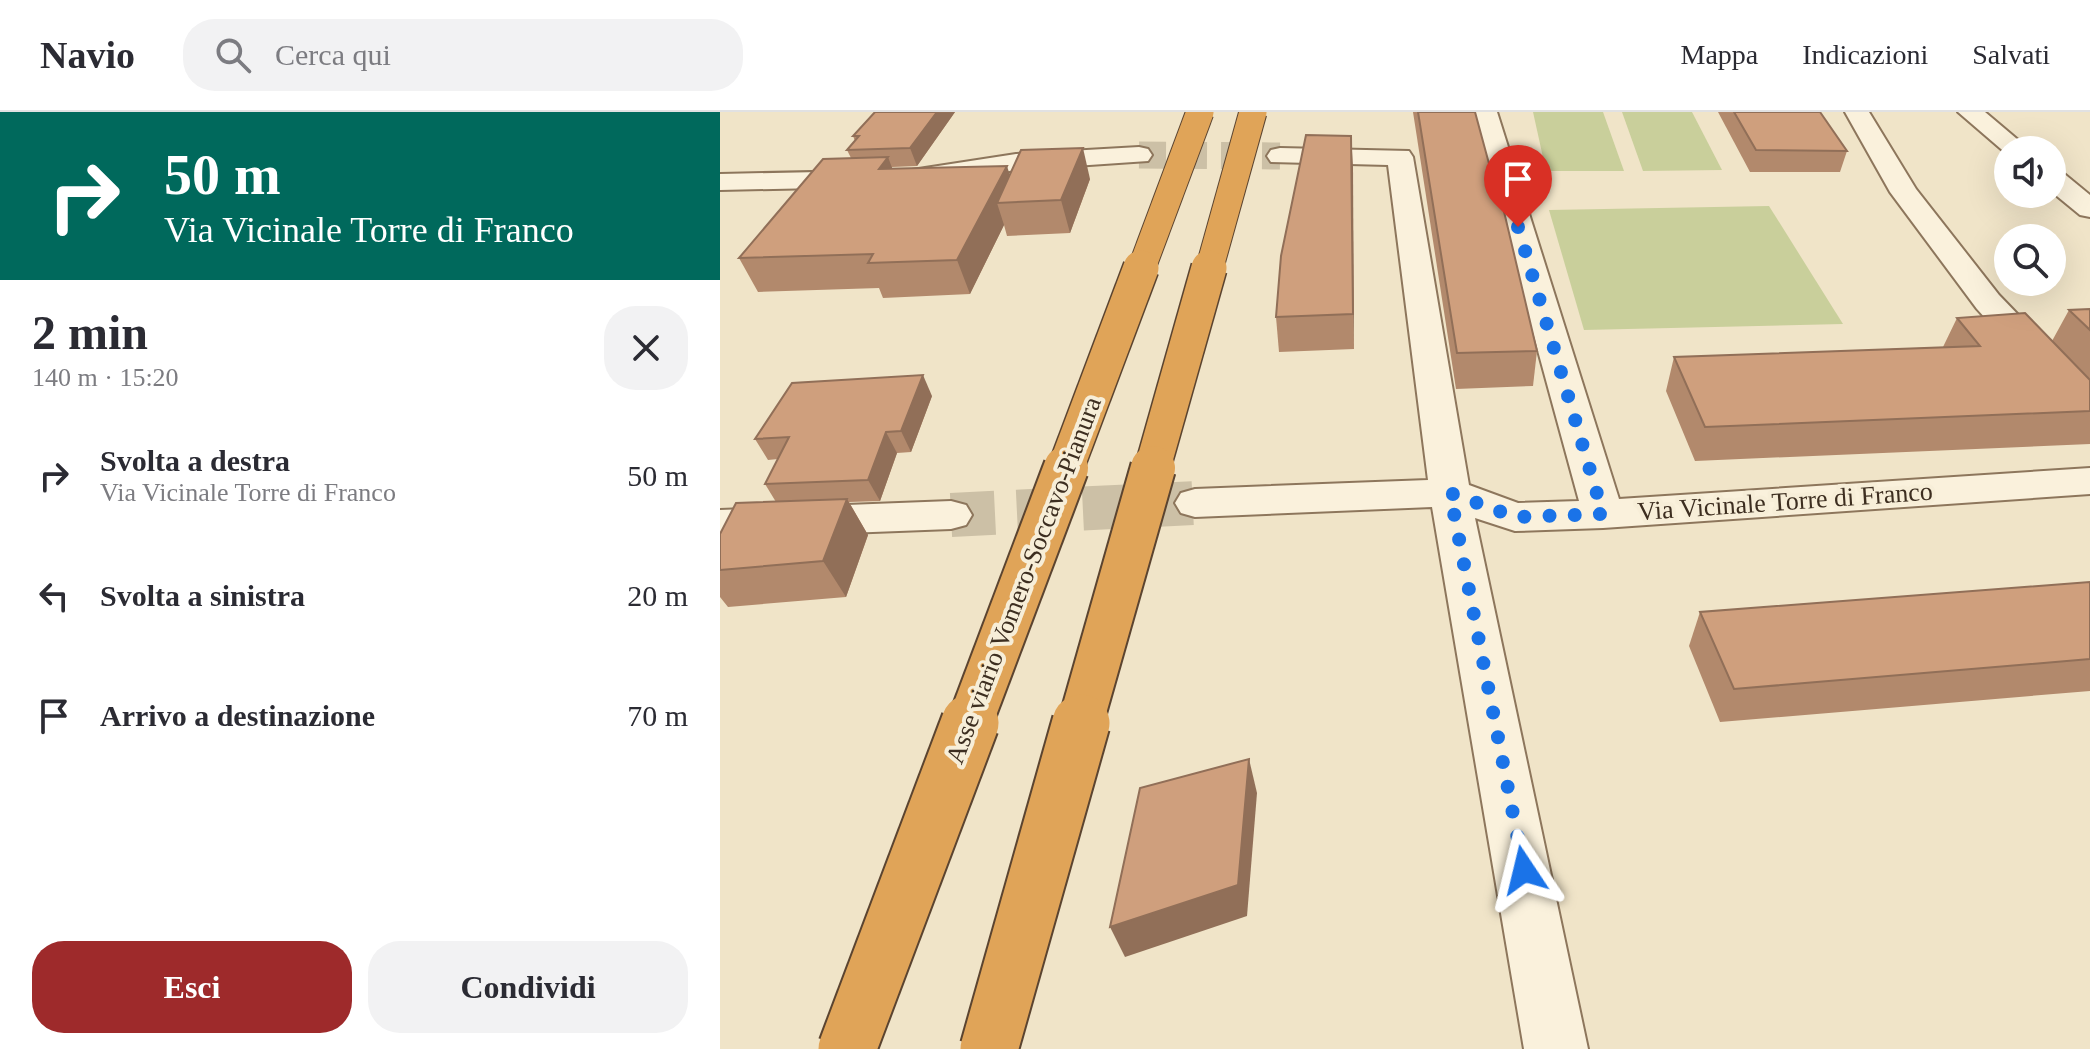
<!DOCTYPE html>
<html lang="it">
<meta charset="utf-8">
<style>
body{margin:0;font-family:Georgia,serif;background:#f2f2f3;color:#2b2b33;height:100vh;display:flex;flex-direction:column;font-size:30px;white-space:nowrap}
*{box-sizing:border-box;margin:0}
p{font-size:26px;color:#7c7c81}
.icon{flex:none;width:44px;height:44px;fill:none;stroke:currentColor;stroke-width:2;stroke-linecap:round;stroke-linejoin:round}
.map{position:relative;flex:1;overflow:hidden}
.drawer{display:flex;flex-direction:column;background:#fff;width:720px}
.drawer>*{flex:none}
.top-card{background:#00695c;color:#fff;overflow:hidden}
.fabs{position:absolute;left:1274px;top:24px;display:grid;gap:16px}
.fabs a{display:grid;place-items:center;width:72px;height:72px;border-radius:50%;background:#fff;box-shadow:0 8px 32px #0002;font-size:40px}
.pin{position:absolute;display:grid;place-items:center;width:68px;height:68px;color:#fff;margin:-82px -34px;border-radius:50% 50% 50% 0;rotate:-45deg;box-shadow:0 0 8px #0007}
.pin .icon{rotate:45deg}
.me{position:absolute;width:88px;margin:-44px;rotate:350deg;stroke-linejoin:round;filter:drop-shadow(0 0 6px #0008)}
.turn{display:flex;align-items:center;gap:28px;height:168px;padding:0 32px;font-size:36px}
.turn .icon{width:104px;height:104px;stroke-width:2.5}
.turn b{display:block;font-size:56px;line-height:68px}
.round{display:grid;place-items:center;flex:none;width:84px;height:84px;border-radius:32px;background:#f2f2f3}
.overview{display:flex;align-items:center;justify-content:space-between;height:136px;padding:0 32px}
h1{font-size:48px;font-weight:700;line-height:60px}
.action{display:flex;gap:16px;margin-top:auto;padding:16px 32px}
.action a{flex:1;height:92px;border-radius:32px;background:#9e2a2b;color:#fff;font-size:32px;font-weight:700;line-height:92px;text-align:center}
.action a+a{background:#f2f2f3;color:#2b2b33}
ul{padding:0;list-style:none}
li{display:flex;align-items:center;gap:24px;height:120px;padding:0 32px}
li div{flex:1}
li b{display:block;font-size:30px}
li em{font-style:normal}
header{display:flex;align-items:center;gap:48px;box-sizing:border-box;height:112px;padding:0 40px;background:#fff;border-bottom:2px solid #e1e1e2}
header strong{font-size:38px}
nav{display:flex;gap:44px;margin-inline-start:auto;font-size:28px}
.search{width:560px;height:72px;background:#f2f2f3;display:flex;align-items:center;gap:20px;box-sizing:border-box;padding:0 28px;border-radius:32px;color:#7c7c81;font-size:30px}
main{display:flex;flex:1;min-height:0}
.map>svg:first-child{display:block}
.green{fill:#c9cf9b}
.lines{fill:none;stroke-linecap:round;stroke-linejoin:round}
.minor-tunnel-far1{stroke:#ccc0a6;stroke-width:27;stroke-dasharray:27 14;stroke-linecap:butt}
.minor-tunnel{stroke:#ccc0a6;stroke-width:44;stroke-dasharray:44 22;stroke-linecap:butt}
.minor-casing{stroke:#8d765c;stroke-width:4}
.minor{fill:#faf1dc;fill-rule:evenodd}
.highway-bridge-far3-casing{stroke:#5b4430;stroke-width:29;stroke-linecap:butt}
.highway-bridge-far2-casing{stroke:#5b4430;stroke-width:38;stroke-linecap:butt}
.highway-bridge-far1-casing{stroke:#5b4430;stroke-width:48;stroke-linecap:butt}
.highway-bridge-casing{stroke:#5b4430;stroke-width:61;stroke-linecap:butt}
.highway-bridge-far3{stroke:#e0a458;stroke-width:27}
.highway-bridge-far2{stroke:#e0a458;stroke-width:35}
.highway-bridge-far1{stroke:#e0a458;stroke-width:44}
.highway-bridge{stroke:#e0a458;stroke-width:57}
.wall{fill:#b2896c}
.shaded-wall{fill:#916f58}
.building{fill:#cf9f7d;stroke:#916f58;stroke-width:2}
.route{stroke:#1a73e8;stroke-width:14;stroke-dasharray:0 25.2}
.labels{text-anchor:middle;stroke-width:8;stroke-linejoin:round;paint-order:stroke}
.street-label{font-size:26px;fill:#3d2e20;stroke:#f7eed8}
</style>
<header>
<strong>Navio</strong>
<div class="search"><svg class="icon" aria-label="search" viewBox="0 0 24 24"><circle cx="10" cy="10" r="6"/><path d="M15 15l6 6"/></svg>Cerca qui</div>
<nav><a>Mappa</a><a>Indicazioni</a><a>Salvati</a></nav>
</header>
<main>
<section class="drawer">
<div class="top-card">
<div class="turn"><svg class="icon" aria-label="right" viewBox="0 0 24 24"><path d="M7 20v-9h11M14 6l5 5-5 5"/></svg><div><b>50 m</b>Via Vicinale Torre di Franco</div></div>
</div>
<div class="overview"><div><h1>2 min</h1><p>140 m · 15:20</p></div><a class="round"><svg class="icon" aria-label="close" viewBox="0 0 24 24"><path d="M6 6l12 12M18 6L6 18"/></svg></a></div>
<ul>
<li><svg class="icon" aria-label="right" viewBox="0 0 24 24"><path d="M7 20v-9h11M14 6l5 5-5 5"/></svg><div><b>Svolta a destra</b><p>Via Vicinale Torre di Franco</p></div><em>50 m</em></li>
<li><svg class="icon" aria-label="left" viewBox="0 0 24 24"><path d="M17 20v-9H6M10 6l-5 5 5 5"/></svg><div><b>Svolta a sinistra</b></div><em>20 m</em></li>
<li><svg class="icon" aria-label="arrive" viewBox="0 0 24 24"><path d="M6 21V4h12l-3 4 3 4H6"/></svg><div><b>Arrivo a destinazione</b></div><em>70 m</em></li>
</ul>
<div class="action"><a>Esci</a><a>Condividi</a></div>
</section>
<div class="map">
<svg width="1370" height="937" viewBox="0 0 1370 937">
<rect width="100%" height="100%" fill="#f0e4c8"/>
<!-- green -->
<g class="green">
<polygon points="813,0 883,0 904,59 826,59"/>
<polygon points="902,0 972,0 1002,58 923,59"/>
<polygon points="1049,94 1123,212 864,218 829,98"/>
</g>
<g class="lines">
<!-- minor-tunnel-far1 -->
<polyline class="minor-tunnel-far1" points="419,43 560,44"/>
<!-- minor-tunnel -->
<polyline class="minor-tunnel" points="231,403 475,391"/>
<!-- minor casing -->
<g class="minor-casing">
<g id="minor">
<polygon points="753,0 777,0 899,387 1370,356 1370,382 883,416 795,419 755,406 868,937 804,937 712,395 475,405 461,401 455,391 461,381 475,377 708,368 668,53 551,50 547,44 551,38 560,36 689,39 693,45 749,373 798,391 859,389"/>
<polygon points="1125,0 1149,0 1196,77 1279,183 1370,277 1370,310 1357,307 1257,197 1170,80"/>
<polygon points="1238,0 1265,0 1310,38 1288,38 1288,43"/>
<polygon points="419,35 428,37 432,43 428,49 296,58 192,74 0,78 0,62 192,58 296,42"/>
<polygon points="1332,58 1342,60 1370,83 1370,105 1360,103 1332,80"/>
<polygon points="231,389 246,393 252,403 246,413 231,417 0,426 0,398"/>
</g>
</g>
<!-- minor -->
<use href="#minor" class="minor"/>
<!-- highway-bridge-far3 casing -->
<g class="highway-bridge-far3-casing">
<g id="highway-bridge-far3">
<polyline points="421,158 480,0"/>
<polyline points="489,158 533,0"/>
</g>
</g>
<!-- highway-bridge-far2 casing -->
<g class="highway-bridge-far2-casing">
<g id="highway-bridge-far2">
<polyline points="345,358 421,156"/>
<polyline points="432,358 489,156"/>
</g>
</g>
<!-- highway-bridge-far1 casing -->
<g class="highway-bridge-far1-casing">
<g id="highway-bridge-far1">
<polyline points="249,613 346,356"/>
<polyline points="360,613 433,356"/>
</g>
</g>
<!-- highway-bridge casing -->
<g class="highway-bridge-casing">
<g id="highway-bridge">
<polyline points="127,937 250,611"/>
<polyline points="269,937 361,611"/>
</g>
</g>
<!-- highway-bridge-far3 -->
<use href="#highway-bridge-far3" class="highway-bridge-far3"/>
<!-- highway-bridge-far2 -->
<use href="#highway-bridge-far2" class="highway-bridge-far2"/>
<!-- highway-bridge-far1 -->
<use href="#highway-bridge-far1" class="highway-bridge-far1"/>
<!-- highway-bridge -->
<use href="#highway-bridge" class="highway-bridge"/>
</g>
<!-- wall -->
<g class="wall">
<polygon points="235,0 197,54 172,55 172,57 370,67 350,121 287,124 284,113 250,182 163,186 159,176 38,180 19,146 131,46 127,38 135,29 133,24"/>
<polygon points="693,0 755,0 817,239 813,274 736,277"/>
<polygon points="998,0 1100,0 1127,39 1120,60 1030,60"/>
<polygon points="631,24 634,237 559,240 556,205"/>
<polygon points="1370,197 1370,332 975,349 946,279 954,245 1223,235 1237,206 1332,229 1349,198"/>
<polygon points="212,284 191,340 177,341 160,389 129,390 148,423 126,485 8,495 0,485 0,422 56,390 45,372 58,347 48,348 35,327"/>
<polygon points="1370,470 1370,579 1000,610 969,534 980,500"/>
</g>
<!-- shaded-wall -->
<g class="shaded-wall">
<polygon points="217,0 235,0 197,54 190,36"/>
<polygon points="631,24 633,55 634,237 633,202"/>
<polygon points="363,36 370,67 350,121 341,88"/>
<polygon points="168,45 180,77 159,57"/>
<polygon points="287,54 297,86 277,91 284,113 250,182 237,148"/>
<polygon points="203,263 212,284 191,340 181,319"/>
<polygon points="166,320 177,341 160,389 148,368"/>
<polygon points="127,387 148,423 126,485 103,449"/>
<polygon points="529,647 537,681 527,804 405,845 390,815"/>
</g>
<!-- building -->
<g class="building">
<polygon points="155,0 217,0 190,36 127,38 139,24 133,24"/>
<polygon points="698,0 755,0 774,70 777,70 817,239 737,241"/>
<polygon points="1014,0 1100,0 1127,39 1036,38"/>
<polygon points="586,23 631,24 633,202 556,205 561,144"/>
<polygon points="363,36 341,88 277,91 301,38"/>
<polygon points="168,45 159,57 287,54 237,148 148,151 153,142 19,146 103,47"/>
<polygon points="1370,197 1370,218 1349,198"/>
<polygon points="1305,201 1370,268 1370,299 985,315 954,245 1260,234 1237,206"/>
<polygon points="203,263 181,319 166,320 148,368 45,372 69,325 35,327 72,271"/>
<polygon points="127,387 103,449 0,458 0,422 16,391"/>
<polygon points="1370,470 1370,547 1014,577 980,500"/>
<polygon points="529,647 518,773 390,815 420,676"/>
</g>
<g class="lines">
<!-- route -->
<polyline class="route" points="798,115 883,402 795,405 730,381 804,758"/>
</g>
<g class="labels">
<!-- street labels -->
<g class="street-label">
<text transform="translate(1065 389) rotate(-4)" y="9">Via Vicinale Torre di Franco</text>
<text transform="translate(303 468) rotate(-69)" y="9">Asse viario Vomero-Soccavo-Pianura</text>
</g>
</g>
</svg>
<div class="fabs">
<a><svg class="icon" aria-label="sound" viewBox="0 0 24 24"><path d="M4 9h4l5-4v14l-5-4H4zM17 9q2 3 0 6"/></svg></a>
<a><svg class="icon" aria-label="search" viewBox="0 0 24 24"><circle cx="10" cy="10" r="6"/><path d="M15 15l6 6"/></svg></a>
</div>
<div class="pin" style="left:798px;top:115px;background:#d93025"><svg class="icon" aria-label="arrive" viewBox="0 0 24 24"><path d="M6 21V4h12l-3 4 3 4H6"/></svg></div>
<svg class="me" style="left:804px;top:758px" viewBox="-20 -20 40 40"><path d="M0-17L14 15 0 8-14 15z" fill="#1a73e8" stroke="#fff" stroke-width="4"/></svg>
</div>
</main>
